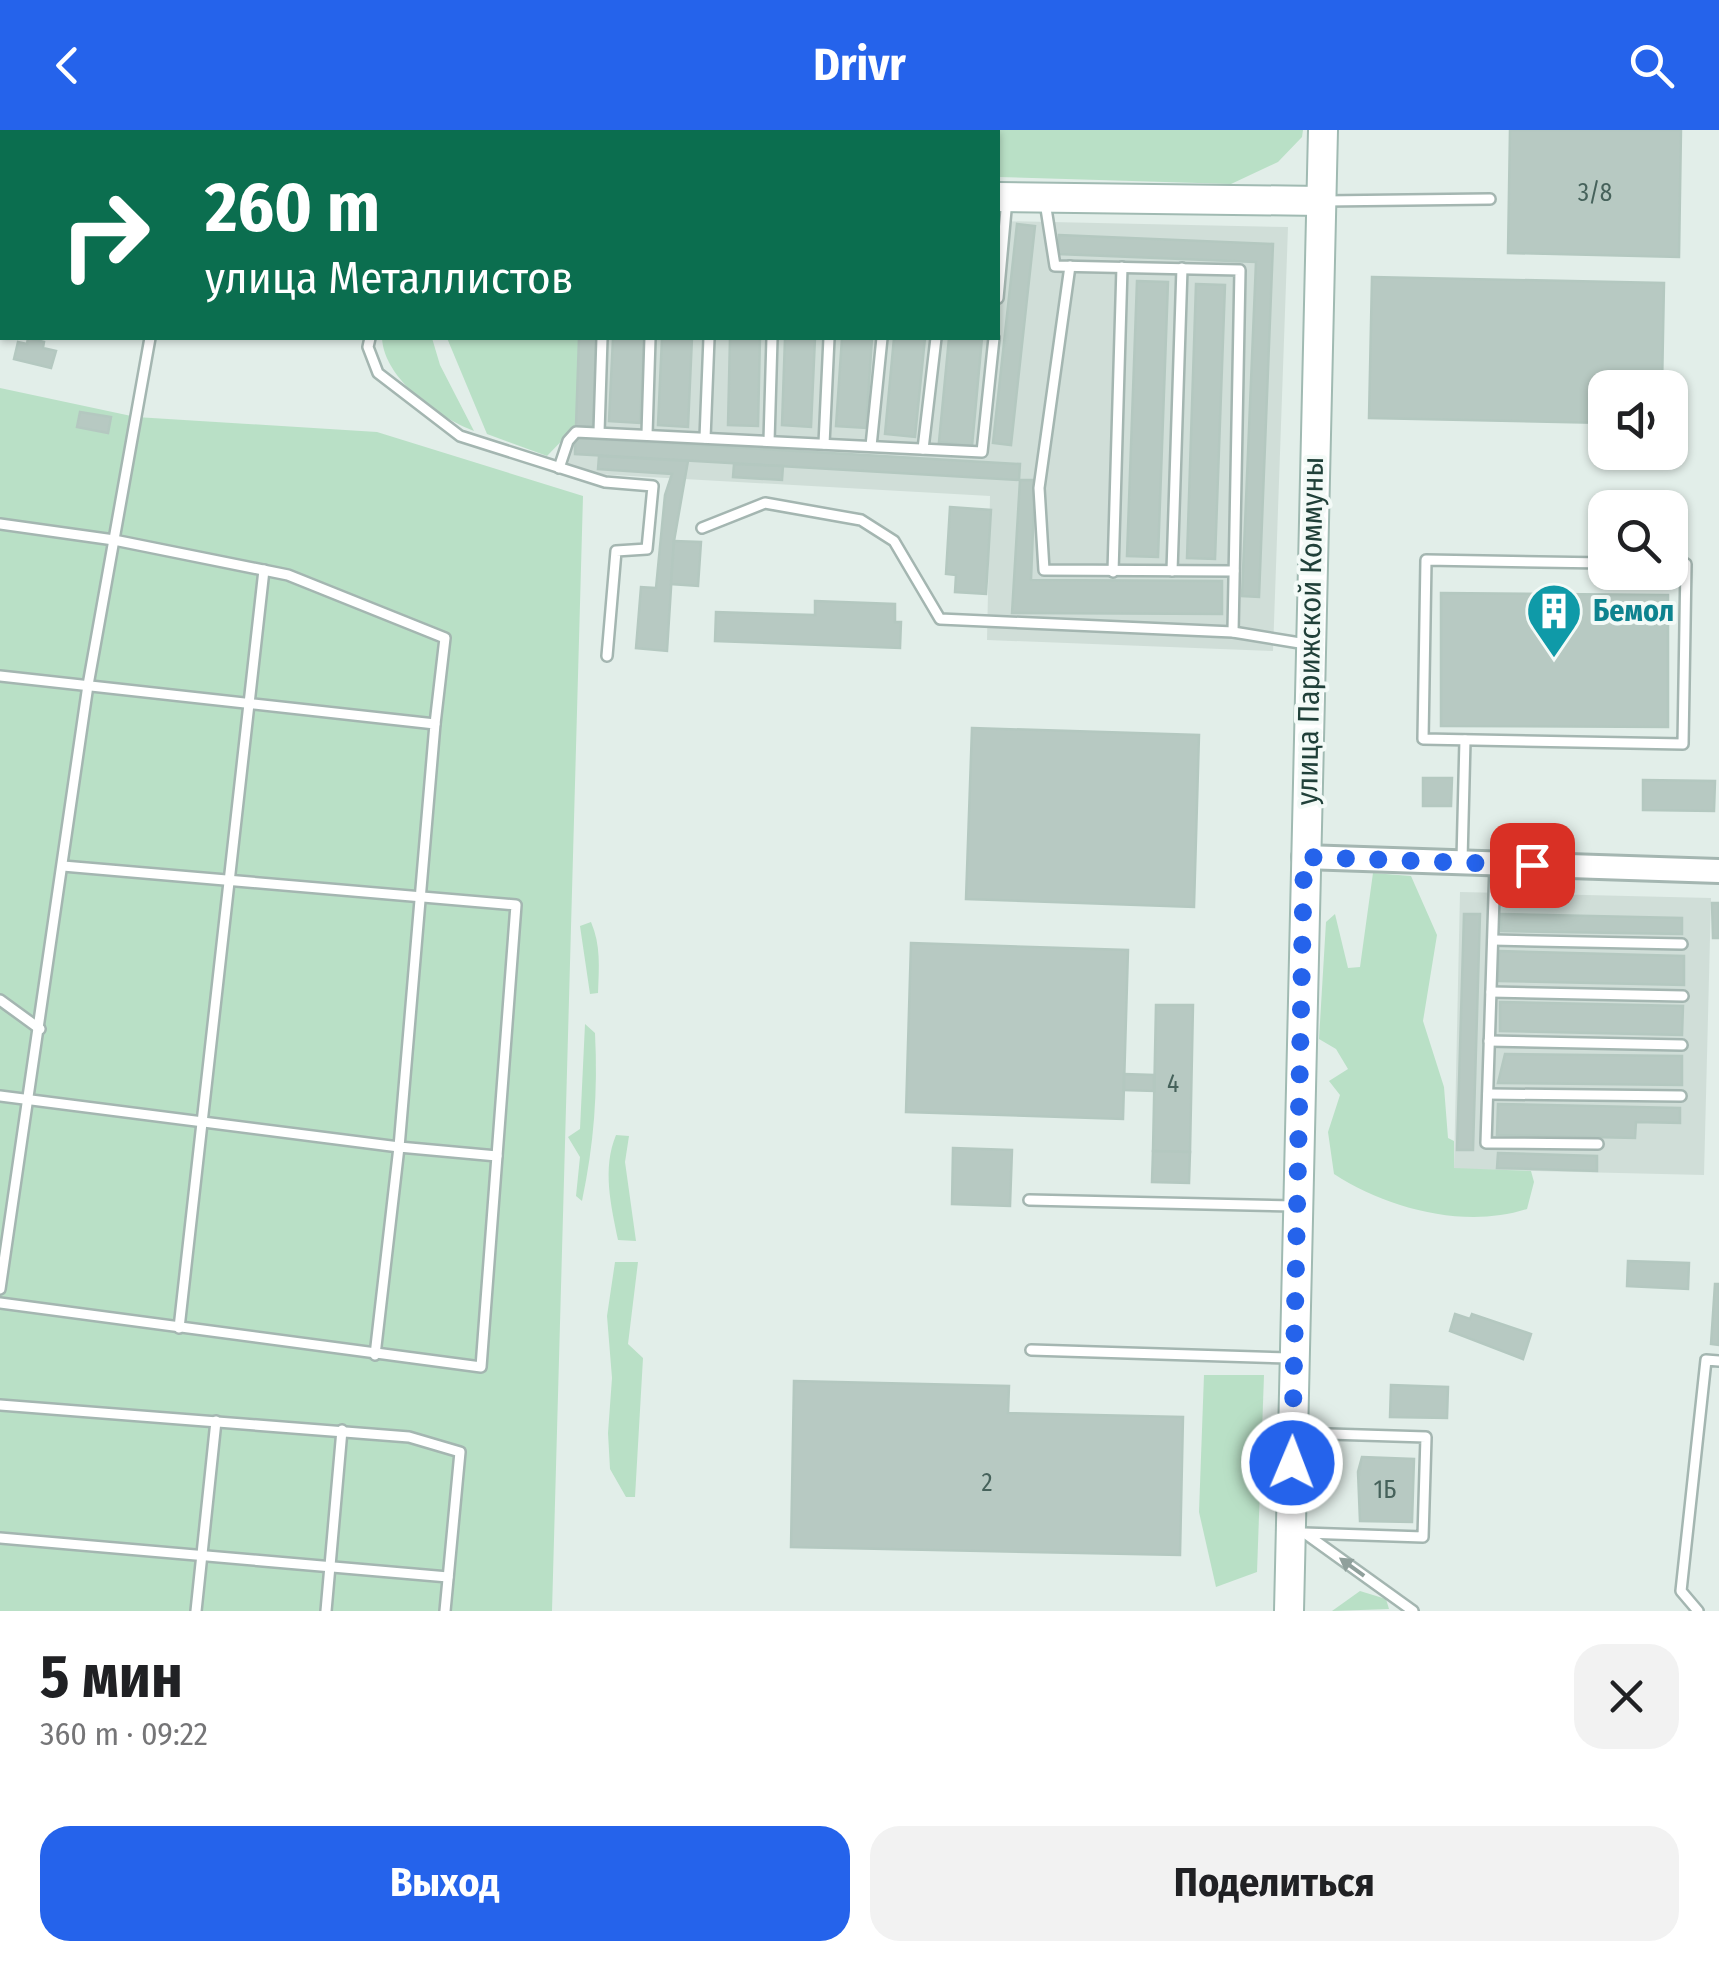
<!DOCTYPE html>
<html lang="ru">
<meta charset="utf-8">
<style>
body{margin:0;font-family:"Fira Sans Condensed",sans-serif;background:#f2f2f2;color:#202124;height:100vh;display:flex;flex-direction:column;font-size:38px;white-space:nowrap}
*{box-sizing:border-box;margin:0}
p{font-size:32px;color:#757577}
.icon{flex:none;width:55px;height:55px;fill:none;stroke:currentColor;stroke-width:2;stroke-linecap:round;stroke-linejoin:round}
.map{position:relative;height:1481px;overflow:hidden}
.side{display:flex;flex-direction:column;background:#fff;flex:1}
.side>*{flex:none}
.banner{position:absolute;left:0px;top:0px;width:1000px;height:210px;box-shadow:0 2px 8px #0004;background:#0b6e4f;color:#fff;overflow:hidden}
.tools{position:absolute;left:1588px;top:240px;display:grid;gap:20px}
.tools a{display:grid;place-items:center;width:100px;height:100px;border-radius:20px;background:#fff;box-shadow:0 2px 8px #0004;font-size:50px}
.pin{position:absolute;display:grid;place-items:center;width:85px;height:85px;color:#fff;margin:-42px;border-radius:20px;box-shadow:0 5px 15px #0006}
.me{position:absolute;width:110px;margin:-55px;rotate:1deg;stroke-linejoin:round;filter:drop-shadow(0 0 8px #0008)}
.turn{display:flex;align-items:center;gap:35px;height:210px;padding:0 40px;font-size:45px}
.turn .icon{width:130px;height:130px;stroke-width:2.5}
.turn b{display:block;font-size:70px;line-height:85px}
.round{display:grid;place-items:center;flex:none;width:105px;height:105px;border-radius:30px;background:#f2f2f2}
.headline{display:flex;align-items:center;justify-content:space-between;height:170px;padding:0 40px}
h1{font-size:60px;font-weight:700;line-height:75px}
.button{display:flex;gap:20px;margin-top:auto;padding:20px 40px}
.button a{flex:1;height:115px;border-radius:30px;background:#2563eb;color:#fff;font-size:40px;font-weight:700;line-height:115px;text-align:center}
.button a+a{background:#f2f2f2;color:#202124}
header{display:flex;justify-content:space-between;align-items:center;height:130px;padding:0 40px;background:#2563eb;color:#fff;font-size:45px;font-weight:700}
.map>svg:first-child{display:block}
.built{fill:#d0ded8}
.green{fill:#b9e0c6}
.building{fill:#b7c9c2;stroke:#b4c8c0;stroke-width:2.5}
.lines{fill:none;stroke-linecap:round;stroke-linejoin:round}
.service-casing{stroke:#a4b6b1;stroke-width:14}
.minor-casing{stroke:#a4b6b1;stroke-width:22}
.tertiary-casing{stroke:#a4b6b1;stroke-width:28}
.secondary-casing{stroke:#a0bab2;stroke-width:32}
.service{stroke:#fff;stroke-width:9}
.minor{stroke:#fff;stroke-width:18}
.tertiary{stroke:#fff;stroke-width:22}
.secondary{stroke:#fff;stroke-width:28}
.oneway{fill:#90a09c}
.route{stroke:#2563eb;stroke-width:18;stroke-dasharray:0 32.4}
.labels{text-anchor:middle;stroke-width:8;stroke-linejoin:round;paint-order:stroke}
.number-label{font-size:25px;fill:#46625b}
.culture-label{font-size:30px;font-weight:bold;fill:#0d838f;stroke:#f3faf7;text-anchor:start}
.street-label{font-size:30px;fill:#204039;stroke:#f3faf7}
</style>
<header><svg class="icon" aria-label="back" viewBox="0 0 24 24"><path d="M15 5l-7 7 7 7"/></svg>Drivr<svg class="icon" aria-label="search" viewBox="0 0 24 24"><circle cx="10" cy="10" r="6"/><path d="M15 15l6 6"/></svg></header>
<div class="map">
<svg width="1719" height="1481" viewBox="0 0 1719 1481">
<rect width="100%" height="100%" fill="#e2eee9"/>
<!-- built -->
<g class="built">
<polygon points="998,91 1288,97 1273,521 987,510 990,366 560,342 565,208 998,208"/>
<polygon points="1460,762 1711,768 1704,1045 1454,1039"/>
</g>
<!-- green -->
<g class="green">
<polygon points="195,0 1303,0 1302,7 1278,32 1231,54 998,47 998,2"/>
<path d="M382,208H432L440,235L474,301C438,287 384,249 382,208Z"/>
<polygon points="447,208 579,208 576,296 547,326 487,304"/>
<polygon points="0,258 136,287 377,302 583,366 552,1481 0,1481"/>
<path d="M1373,743L1411,746L1437,805L1423,891L1444,957L1448,1008L1454,1011V1038L1531,1041L1534,1052L1527,1079C1465,1099 1388,1079 1334,1044L1328,1002L1340,965L1329,951L1348,939L1336,919L1319,909L1326,792L1335,784L1348,838L1360,837Z"/>
<path d="M591,792C601,815 599,838 598,863L590,864L580,796Z"/>
<path d="M585,894L595,903C598,962 594,1014 582,1071L576,1066L580,1027L568,1007L580,999Z"/>
<path d="M616,1005L629,1006L625,1032L636,1111L618,1110C611,1075 602,1039 616,1005Z"/>
<polygon points="615,1132 638,1132 628,1214 643,1228 635,1367 626,1367 610,1339 608,1303 612,1248 607,1186"/>
<polygon points="1204,1245 1264,1245 1257,1442 1216,1457 1199,1382"/>
<polygon points="1360,1461 1386,1469 1389,1479 1332,1481"/>
</g>
<!-- building -->
<g class="building">
<polygon points="1510,0 1681,0 1679,127 1508,123"/>
<polygon points="1017,94 1035,96 1011,315 993,313"/>
<polygon points="1059,105 1273,114 1259,467 1242,466 1256,132 1058,124"/>
<polygon points="1372,147 1664,153 1662,258 1605,258 1605,293 1369,288"/>
<polygon points="1137,151 1168,152 1158,427 1127,426"/>
<polygon points="1196,154 1225,155 1215,429 1187,428"/>
<polygon points="28,208 44,212 43,218 56,221 51,238 14,229 18,212 27,214"/>
<polygon points="579,208 596,208 593,297 576,296"/>
<polygon points="613,208 644,208 640,293 609,291"/>
<polygon points="662,208 692,208 688,297 658,295"/>
<polygon points="730,208 760,208 758,296 728,295"/>
<polygon points="785,208 815,208 811,297 782,295"/>
<polygon points="842,208 872,208 866,298 836,296"/>
<polygon points="894,208 925,208 915,307 885,304"/>
<polygon points="949,208 982,208 972,316 939,312"/>
<polygon points="80,282 111,287 108,303 77,297"/>
<polygon points="575,308 1020,334 1019,350 575,324"/>
<polygon points="599,326 688,331 674,411 667,521 636,518 641,457 656,458 665,365 672,344 598,339"/>
<polygon points="734,334 783,336 782,350 733,347"/>
<polygon points="1020,350 1035,350 1031,450 1222,451 1222,484 1012,483"/>
<polygon points="950,377 991,380 986,464 955,462 956,445 946,444"/>
<polygon points="674,411 701,412 698,456 671,454"/>
<polygon points="1441,463 1668,465 1668,597 1441,596"/>
<polygon points="815,471 895,474 895,492 901,492 900,518 715,511 716,482 815,485"/>
<polygon points="972,598 1199,605 1194,777 966,769"/>
<polygon points="1423,648 1452,648 1451,676 1423,676"/>
<polygon points="1643,650 1715,651 1714,681 1643,680"/>
<polygon points="1712,773 1719,773 1719,808 1713,808"/>
<polygon points="1464,784 1480,784 1473,1020 1457,1020"/>
<polygon points="1501,784 1682,788 1682,804 1501,801"/>
<polygon points="911,813 1128,820 1123,989 906,982"/>
<polygon points="1499,821 1684,826 1684,855 1498,851"/>
<polygon points="1500,872 1683,876 1682,905 1500,901"/>
<polygon points="1156,875 1193,875 1190,1022 1153,1021"/>
<polygon points="1505,924 1682,926 1682,955 1498,953"/>
<polygon points="1124,944 1154,945 1154,961 1124,960"/>
<polygon points="1498,974 1680,978 1680,993 1636,992 1635,1008 1497,1005"/>
<polygon points="953,1018 1012,1020 1010,1076 952,1074"/>
<polygon points="1153,1021 1190,1022 1189,1053 1152,1052"/>
<polygon points="1498,1023 1597,1026 1597,1041 1497,1038"/>
<polygon points="1628,1131 1689,1133 1688,1159 1627,1156"/>
<polygon points="1715,1154 1719,1154 1719,1215 1711,1214"/>
<polygon points="1455,1184 1470,1189 1472,1184 1531,1204 1523,1229 1450,1201"/>
<polygon points="794,1251 1009,1256 1008,1283 1183,1287 1180,1425 791,1417"/>
<polygon points="1391,1255 1448,1257 1447,1288 1390,1287"/>
<polygon points="1362,1327 1414,1329 1412,1392 1360,1391 1358,1342"/>
</g>
<g class="lines">
<!-- service casing -->
<g class="service-casing">
<g id="service">
<polyline points="1324,71 1490,69"/>
<polyline points="1045,72 1055,136 1240,140 1233,502"/>
<polyline points="1070,136 1039,358 1044,440 1234,441"/>
<polyline points="998,168 1007,69"/>
<polyline points="370,208 368,217 378,243 460,306 605,352 653,356 647,419 616,421 607,526"/>
<polyline points="599,302 602,208"/>
<polyline points="647,304 650,208"/>
<polyline points="705,308 709,208"/>
<polyline points="769,311 772,208"/>
<polyline points="824,314 829,208"/>
<polyline points="871,316 882,208"/>
<polyline points="923,319 936,208"/>
<polyline points="559,338 568,311 576,302 982,322 994,208"/>
<polyline points="0,394 114,410 288,445 445,508 435,594"/>
<polyline points="702,398 765,373 861,390 894,411 940,489 1233,502 1306,514"/>
<polyline points="1605,433 1426,430 1423,609 1683,614 1686,434 1670,434"/>
<polyline points="1172,441 1182,138"/>
<polyline points="1113,442 1122,137"/>
<polyline points="0,546 435,594 399,1017 0,966"/>
<polyline points="1462,730 1465,610"/>
<polyline points="1495,736 1486,1013 1598,1014"/>
<polyline points="1493,810 1682,814"/>
<polyline points="1491,862 1683,866"/>
<polyline points="0,870 40,899"/>
<polyline points="1489,911 1682,915"/>
<polyline points="1488,964 1681,966"/>
<polyline points="1029,1070 1293,1076"/>
<polyline points="0,1159 88,555 150,208"/>
<polyline points="0,1173 481,1237 516,775 63,736"/>
<polyline points="179,1198 264,440"/>
<polyline points="1031,1220 1289,1228"/>
<polyline points="375,1225 399,1017 497,1026"/>
<polyline points="0,1275 409,1307 460,1322 445,1481"/>
<polyline points="1297,1303 1426,1307 1423,1407 1304,1403"/>
<polyline points="1306,1404 1413,1481"/>
<polyline points="0,1408 448,1447"/>
<polyline points="196,1481 216,1291"/>
<polyline points="326,1481 342,1300"/>
<polyline points="1698,1481 1681,1461 1706,1230 1719,1231"/>
</g>
</g>
<!-- minor casing -->
<g class="minor-casing">
<polyline id="minor" points="179,2 179,0"/>
</g>
<!-- tertiary casing -->
<g class="tertiary-casing">
<polyline id="tertiary" points="1304,727 1719,741"/>
</g>
<!-- secondary casing -->
<g class="secondary-casing">
<g id="secondary">
<polyline points="0,41 2,41"/>
<polyline points="998,67 1321,71"/>
<polyline points="1289,1481 1323,0"/>
</g>
</g>
<!-- service -->
<use href="#service" class="service"/>
<!-- minor -->
<use href="#minor" class="minor"/>
<!-- tertiary -->
<use href="#tertiary" class="tertiary"/>
<!-- secondary -->
<use href="#secondary" class="secondary"/>
</g>
<!-- one-way arrows -->
<defs><path id="oneway-solid" d="M-6-.8H1V-3.2L6.5 0L1 3.2V.8H-6Z" transform="scale(2.5)"/></defs>
<use class="oneway" href="#oneway-solid" transform="translate(1352 1437) rotate(-144)"/>
<g class="lines">
<!-- route -->
<polyline class="route" points="1292,1333 1304,727 1532,735"/>
</g>
<!-- icons -->
<defs>
<g id="building-pin" transform="scale(2.875)"><path d="M0 17L-7.5 6A9.5 9.5 0 1 1 7.5 6Z" fill="#0f9aa8" stroke="#f3faf7"/><path d="M-4-6H4V6H1V3H-1V6H-4ZM-2.5-4.3h1.7v1.8h-1.7ZM.8-4.3h1.7v1.8H.8ZM-2.5-1h1.7V.8h-1.7ZM.8-1h1.7V.8H.8Z" fill="#fff"/></g>
</defs>
<g fill-rule="evenodd">
<use href="#building-pin" x="1554" y="481"/>
</g>
<g class="labels">
<!-- number labels -->
<g class="number-label">
<text x="1595" y="71">3/8</text>
<text x="1173" y="962">4</text>
<text x="987" y="1361">2</text>
<text x="1385" y="1368">1Б</text>
</g>
<!-- culture labels -->
<g class="culture-label">
<text x="1593" y="491">Бемол</text>
</g>
<!-- street labels -->
<g class="street-label">
<text transform="translate(1310 501) rotate(-89)" y="10">улица Парижской Коммуны</text>
</g>
</g>
</svg>
<div class="tools">
<a><svg class="icon" aria-label="sound" viewBox="0 0 24 24"><path d="M4 9h4l5-4v14l-5-4H4zM17 9q2 3 0 6"/></svg></a>
<a><svg class="icon" aria-label="search" viewBox="0 0 24 24"><circle cx="10" cy="10" r="6"/><path d="M15 15l6 6"/></svg></a>
</div>
<div class="pin" style="left:1532px;top:735px;background:#d93025"><svg class="icon" aria-label="arrive" viewBox="0 0 24 24"><path d="M6 21V4h12l-3 4 3 4H6"/></svg></div>
<svg class="me" style="left:1292px;top:1333px" viewBox="-20 -20 40 40"><circle r="17" fill="#2563eb" stroke="#fff" stroke-width="3"/><path d="M0-11L8 9 0 5-8 9z" fill="#fff"/></svg>
<div class="banner">
<div class="turn"><svg class="icon" aria-label="right" viewBox="0 0 24 24"><path d="M7 20v-9h11M14 6l5 5-5 5"/></svg><div><b>260 m</b>улица Металлистов</div></div>
</div>
</div>
<section class="side">
<div class="headline"><div><h1>5 мин</h1><p>360 m · 09:22</p></div><a class="round"><svg class="icon" aria-label="close" viewBox="0 0 24 24"><path d="M6 6l12 12M18 6L6 18"/></svg></a></div>
<div class="button"><a>Выход</a><a>Поделиться</a></div>
</section>
